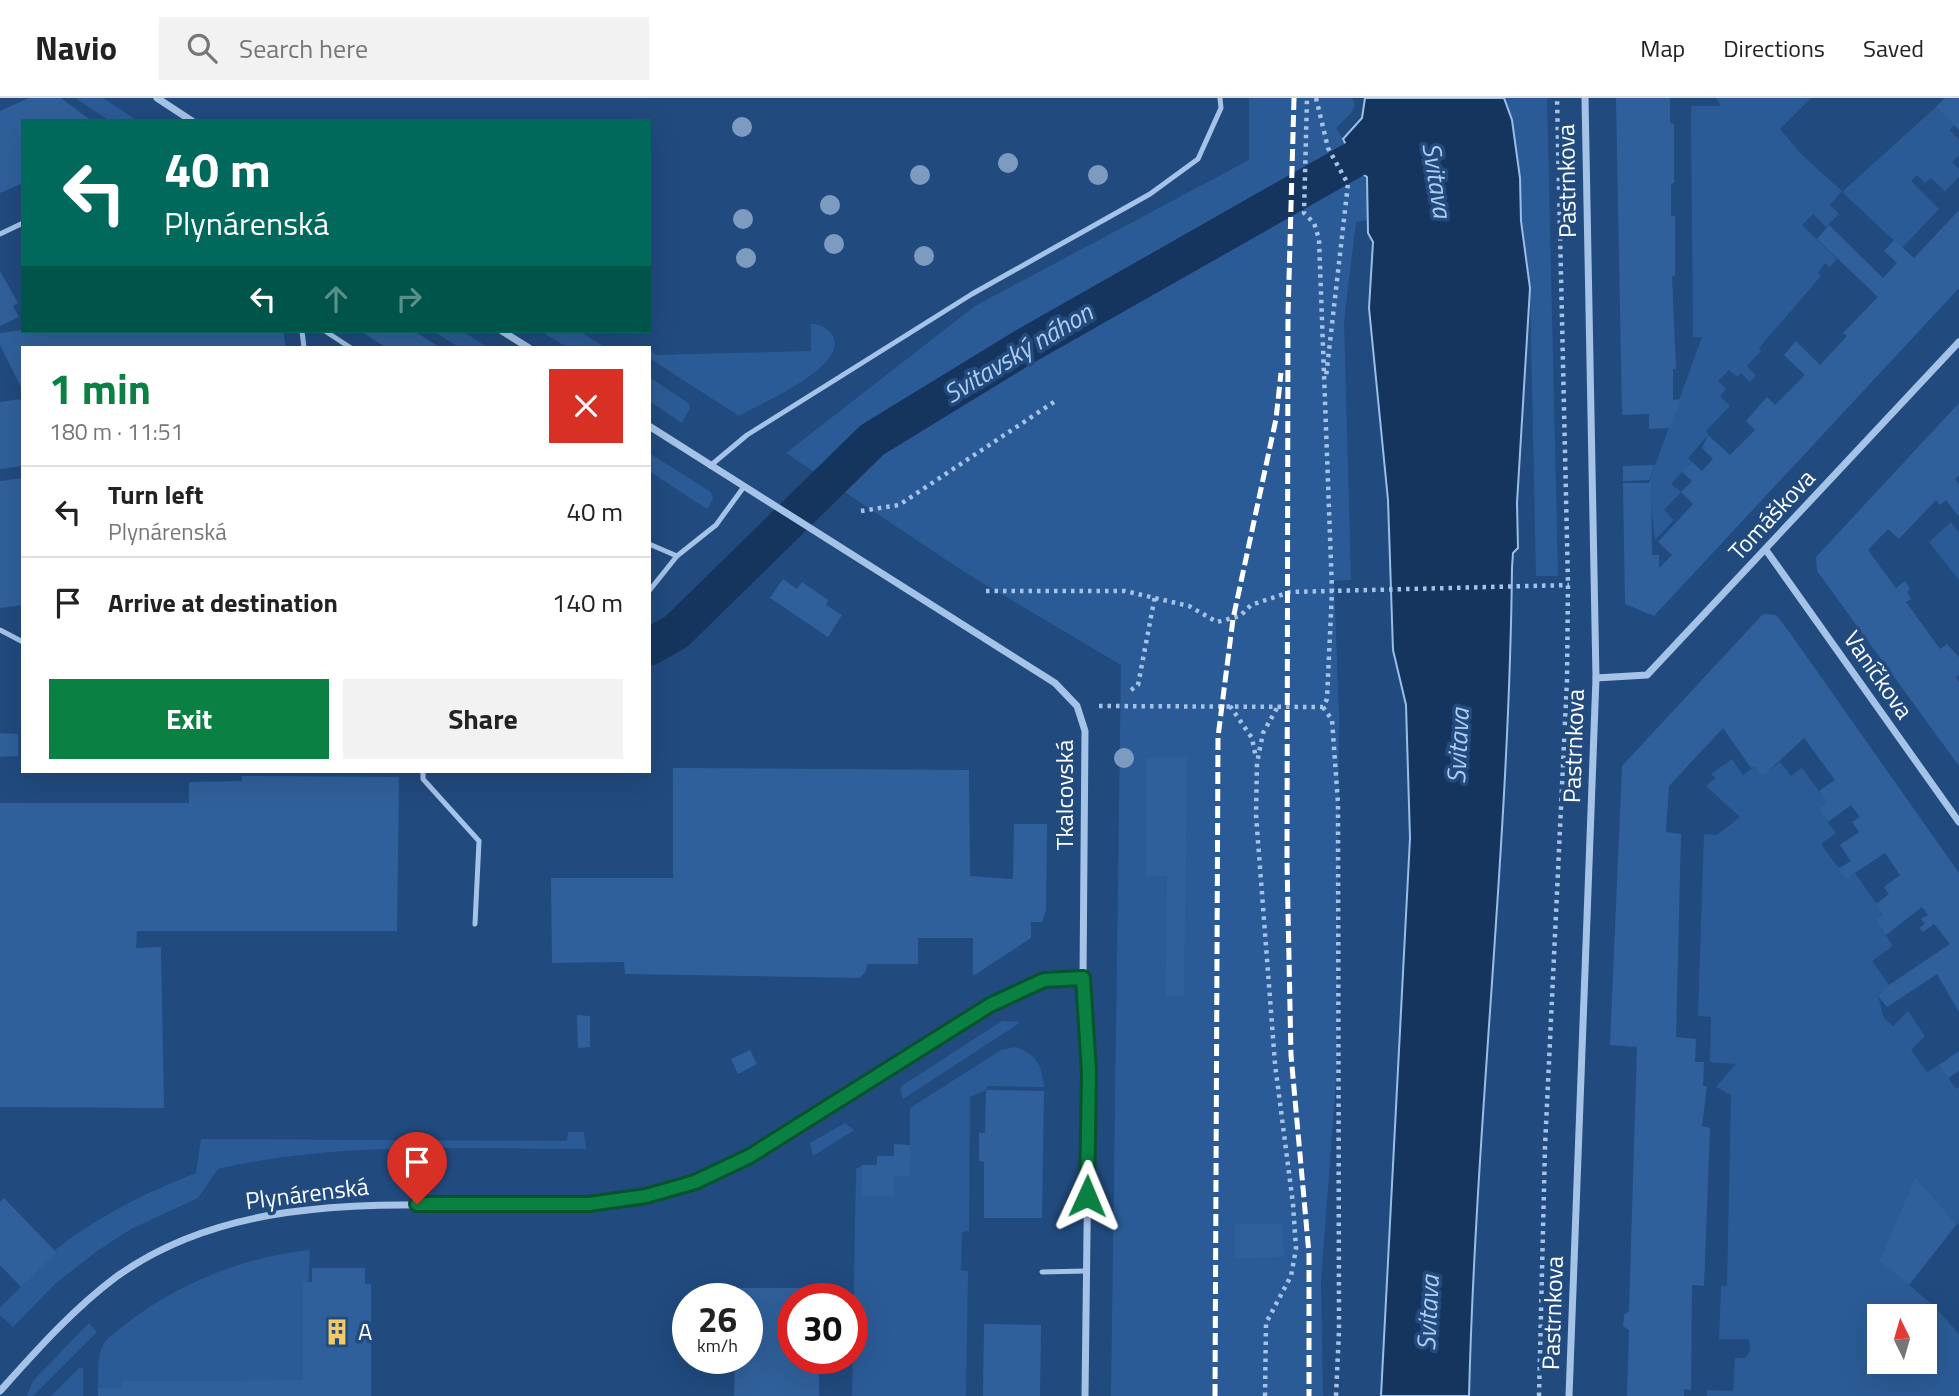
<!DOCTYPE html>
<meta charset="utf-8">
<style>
body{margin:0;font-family:"Titillium Web",sans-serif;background:#f2f2f2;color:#222;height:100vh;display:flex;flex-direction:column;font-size:26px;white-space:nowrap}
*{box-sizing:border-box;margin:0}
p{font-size:23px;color:#767676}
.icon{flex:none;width:38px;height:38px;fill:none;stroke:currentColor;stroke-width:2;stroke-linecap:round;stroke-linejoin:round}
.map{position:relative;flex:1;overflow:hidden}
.side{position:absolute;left:21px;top:248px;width:630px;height:427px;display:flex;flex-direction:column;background:#fff;border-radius:0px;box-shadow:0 7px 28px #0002}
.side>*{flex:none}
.hud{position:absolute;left:21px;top:21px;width:630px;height:214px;border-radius:0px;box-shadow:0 7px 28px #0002;background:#00695c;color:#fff;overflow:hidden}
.needle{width:46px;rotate:355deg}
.controls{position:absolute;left:1867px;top:1206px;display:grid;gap:14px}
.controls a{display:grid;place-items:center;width:70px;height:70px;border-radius:0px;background:#fff;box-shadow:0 7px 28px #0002;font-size:35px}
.speed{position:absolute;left:672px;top:1185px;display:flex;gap:14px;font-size:35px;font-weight:700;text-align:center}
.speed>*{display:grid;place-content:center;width:91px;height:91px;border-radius:50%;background:#fff;box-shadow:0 7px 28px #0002;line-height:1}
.speed small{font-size:18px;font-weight:400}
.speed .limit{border:10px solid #d22;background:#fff;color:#111}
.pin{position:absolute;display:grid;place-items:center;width:60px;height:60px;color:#fff;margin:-72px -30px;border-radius:50% 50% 50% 0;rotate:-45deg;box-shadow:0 0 7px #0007}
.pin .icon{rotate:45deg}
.me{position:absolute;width:77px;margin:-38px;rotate:1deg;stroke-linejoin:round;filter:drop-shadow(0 0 5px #0008)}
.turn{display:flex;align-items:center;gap:24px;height:147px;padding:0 28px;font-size:32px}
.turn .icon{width:91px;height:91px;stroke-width:2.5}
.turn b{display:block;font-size:49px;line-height:60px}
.lanes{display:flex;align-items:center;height:66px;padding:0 28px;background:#0003;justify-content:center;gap:35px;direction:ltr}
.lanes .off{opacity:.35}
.round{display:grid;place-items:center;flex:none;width:74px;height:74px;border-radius:0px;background:#f2f2f2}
.overview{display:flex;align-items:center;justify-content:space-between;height:119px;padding:0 28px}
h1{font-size:42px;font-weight:700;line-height:52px;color:#0b8043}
.action{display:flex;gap:14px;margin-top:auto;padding:14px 28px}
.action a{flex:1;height:80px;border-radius:0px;background:#0b8043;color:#fff;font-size:28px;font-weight:700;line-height:80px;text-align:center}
.action a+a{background:#f2f2f2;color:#222}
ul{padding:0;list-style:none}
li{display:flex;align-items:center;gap:21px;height:91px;padding:0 28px;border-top:2px solid #e0e0e0}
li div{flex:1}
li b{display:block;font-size:26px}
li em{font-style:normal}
header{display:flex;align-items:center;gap:42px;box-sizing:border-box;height:98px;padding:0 35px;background:#fff;border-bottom:2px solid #e0e0e0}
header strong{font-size:33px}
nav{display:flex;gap:38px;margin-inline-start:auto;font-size:24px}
.search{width:490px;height:63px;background:#f2f2f2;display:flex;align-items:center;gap:18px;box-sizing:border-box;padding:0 24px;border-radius:0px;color:#767676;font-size:26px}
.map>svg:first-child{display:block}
.green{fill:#2b5b96;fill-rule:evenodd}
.water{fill:#16355e;stroke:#98bee8;stroke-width:2}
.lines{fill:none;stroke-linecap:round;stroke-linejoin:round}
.canal{stroke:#16355e;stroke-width:37}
.building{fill:#30609b}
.path{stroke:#a5c3e7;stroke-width:4.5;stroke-dasharray:3.5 5;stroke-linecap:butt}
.lane{stroke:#a5c3e7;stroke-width:5}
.street{stroke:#a5c3e7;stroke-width:7}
.rail{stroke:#fff;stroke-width:5;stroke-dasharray:12 5;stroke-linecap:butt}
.tree{fill:#7d9bbf}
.route-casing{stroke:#07532c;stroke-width:18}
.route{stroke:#0b8043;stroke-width:12}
.labels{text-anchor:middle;stroke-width:7;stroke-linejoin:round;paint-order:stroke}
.street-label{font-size:24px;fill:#fff;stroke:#214a7e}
.poi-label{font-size:24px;fill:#fff;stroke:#214a7e;text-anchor:start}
.water-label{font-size:26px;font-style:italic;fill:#b0cdef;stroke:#214a7e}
</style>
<header>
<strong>Navio</strong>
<div class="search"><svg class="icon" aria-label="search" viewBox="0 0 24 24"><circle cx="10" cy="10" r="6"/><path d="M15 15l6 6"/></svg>Search here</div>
<nav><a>Map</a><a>Directions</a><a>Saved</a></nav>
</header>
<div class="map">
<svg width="1959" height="1298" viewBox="0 0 1959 1298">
<rect width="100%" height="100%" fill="#214a7e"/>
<!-- green -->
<g class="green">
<polygon points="75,0 103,0 138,23 110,23"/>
<polygon points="1249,0 1352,0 1355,7 1352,14 1336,30 1367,79 1368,122 1356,124 1344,223 1351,482 1334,483 1339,620 1337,969 1321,1183 1323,1298 1111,1298 1121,567 966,475 786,355 975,208 1249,62"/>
<polygon points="1504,0 1547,0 1558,478 1536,478 1530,190 1521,123 1520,80 1512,22"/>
<polygon points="1716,0 1811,0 1780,31 1802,57 1842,93 1830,107 1839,116 1826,129 1813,116 1802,127 1837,161 1830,169 1825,165 1818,175 1821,178 1759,250 1761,253 1747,268 1756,277 1750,284 1741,275 1737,279 1729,272 1718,283 1726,291 1720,298 1730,308 1706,333 1708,337 1688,360 1692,364 1671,386 1681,394 1664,412 1674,422 1655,442 1649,384 1702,239 1693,239 1691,8 1721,8"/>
<polygon points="1936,9 1954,27 1950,32 1959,42 1959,57 1952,64 1959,71 1959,79 1945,93 1931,80 1925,85 1917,77 1911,83 1939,111 1902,150 1842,94"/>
<path d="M811,226C819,226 824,228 830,234C858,264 760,306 739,318L649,260V253L656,257L811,253Z"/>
<polygon points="433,233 462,233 489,250 460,250"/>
<polygon points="541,233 579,233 606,250 568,250"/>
<polygon points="649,279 688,305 690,310 682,325 649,303"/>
<polygon points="649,355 711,394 713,401 707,411 649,373"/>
<polygon points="1951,424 1959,435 1959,482 1929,444"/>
<path d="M1732,661L1743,677L1755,668L1763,677L1780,664L1791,678L1802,670L1827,704L1818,711L1836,735L1821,746L1846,780L1855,775L1883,815L1875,821L1893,848L1872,863L1889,887L1878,898L1884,920L1893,928L1908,913L1925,938L1911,952L1927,974L1939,967L1956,991L1959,989V1128L1915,1079L1881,1163L1936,1210L1959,1236V1298H1707V1292L1733,1293L1735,1260H1745L1750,1253L1749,1241H1719L1721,1188H1727L1731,997L1716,989L1736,966L1710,964L1711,919L1698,918L1704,736L1717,737L1740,719L1706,688L1716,680L1711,676ZM1880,1218H1925V1264H1880Z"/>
<polygon points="1002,923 1021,924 903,1001 900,991 903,987"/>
<path d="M1016,949C1037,957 1042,967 1044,989L987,988L986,992L970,999L969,1133L962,1134L961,1172L968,1173L966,1298H852L856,1071L862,1067L861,1098L894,1099V1078H910V1010L1001,952Z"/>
<polygon points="845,1025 854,1032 813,1058 810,1045"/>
<path d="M568,1034H584L586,1051C463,1051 338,1043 218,1071L198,1100L131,1131L97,1153L55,1186L13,1229L0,1217V1209L57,1155L55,1152C99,1118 145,1095 196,1075L201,1041L567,1043Z"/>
<path d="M310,1152L303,1282L122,1283V1290H98C98,1276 97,1259 103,1247C108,1238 119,1232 127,1225C177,1186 246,1158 310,1152Z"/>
<polygon points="89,1225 97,1234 33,1298 27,1298 33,1283"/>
<polygon points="80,1269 83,1271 83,1298 51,1298"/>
</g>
<!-- water -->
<path class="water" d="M1365,0H1504L1512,22L1520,80L1521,123L1530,190L1517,405L1518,450L1513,455L1512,470C1509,747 1476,1022 1469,1298H1381L1410,740L1406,607L1393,552L1388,402L1369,210L1373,144L1368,135L1367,79L1361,75L1343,41L1362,20Z"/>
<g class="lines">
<!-- canal -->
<polyline class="canal" points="649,549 676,534 872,342 1024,249 1399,36"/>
</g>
<!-- building -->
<g class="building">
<polygon points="29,0 61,0 92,23 23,23 23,85 0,95 0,13"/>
<polygon points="1616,0 1670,0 1670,25 1674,26 1674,85 1671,86 1671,118 1675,118 1675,178 1672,178 1676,271 1673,271 1673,302 1682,301 1669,330 1649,331 1649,316 1622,317"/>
<polygon points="1945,0 1959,0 1959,32 1936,9"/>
<polygon points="1959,112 1959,190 1654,518 1625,506 1623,385 1651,385 1652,457 1659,457 1659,470 1672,457 1658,444 1693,406 1681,394 1692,383 1682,374 1692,364 1702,373 1713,361 1702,350 1708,337 1730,357 1755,332 1746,323 1767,299 1775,307 1805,277 1784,257 1796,243 1820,267 1847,238 1843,235 1878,199 1817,141 1829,127 1883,180 1897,165 1884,153 1894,142 1914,160"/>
<polygon points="0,173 18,205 13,208 19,219 0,228"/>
<polygon points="23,232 283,233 286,250 23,250 23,293 0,247 0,235"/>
<polygon points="360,233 414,233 441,250 387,250"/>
<polygon points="20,301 23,308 23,368 0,371 0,304"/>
<polygon points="1959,305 1959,377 1955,381 1959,386 1959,419 1946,402 1940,407 1936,402 1899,441 1888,431 1868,452 1896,490 1905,483 1910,491 1907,494 1911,501 1906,504 1940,551 1947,546 1959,559 1959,577 1956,579 1959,584 1959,668 1817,473 1816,459"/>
<polygon points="1655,367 1649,382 1623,383 1623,368"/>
<polygon points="23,380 23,507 0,510 0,383"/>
<polygon points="783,481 797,491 802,484 828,502 826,507 842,517 828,539 770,500"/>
<polygon points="1763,516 1776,517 1790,535 1959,775 1959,914 1937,876 1887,909 1878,898 1889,887 1950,846 1934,826 1923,834 1919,830 1925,826 1921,821 1928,817 1922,809 1886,837 1875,821 1883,816 1876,806 1889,796 1884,789 1900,777 1885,755 1846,781 1838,771 1851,763 1840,747 1859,734 1852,724 1860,719 1851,707 1828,724 1818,711 1827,704 1819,693 1835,682 1804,640 1763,678 1755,668 1751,670 1723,630 1669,688 1666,734 1681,736 1676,939 1696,941 1695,964 1704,964 1703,988 1707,988 1702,1028 1710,1030 1704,1188 1692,1187 1691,1292 1684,1291 1684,1298 1627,1298 1629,1232 1623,1228 1624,1217 1629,1213 1637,949 1610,947 1622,668"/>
<polygon points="0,635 18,636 18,658 0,659"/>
<polygon points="1187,659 1184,898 1166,898 1167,778 1146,779 1146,660"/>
<polygon points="673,670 969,672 970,778 1013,781 1014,726 1047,726 1046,812 1042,824 1031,824 1031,840 973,878 973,840 918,840 918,866 867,866 866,873 860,880 625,876 624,864 552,865 551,780 673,780"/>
<polygon points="242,678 399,679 397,833 137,833 136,850 161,849 164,1010 0,1009 0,705 189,705 189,684 242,683"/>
<polygon points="577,917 590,918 590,949 578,950"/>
<polygon points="750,952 757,966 738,976 731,961"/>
<polygon points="1959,953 1959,973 1948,980 1939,967"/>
<polygon points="986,992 1044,993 1042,1120 984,1120 984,1064 979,1063 979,1035 985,1035"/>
<polygon points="894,1046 911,1047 910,1078 894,1078 894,1099 861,1098 862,1067 877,1067 877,1058 894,1058"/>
<polygon points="1915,1079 1957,1126 1909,1187 1880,1163"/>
<polygon points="4,1100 57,1155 21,1189 0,1167 0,1104"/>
<polygon points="1235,1126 1283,1126 1284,1159 1235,1160"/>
<polygon points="312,1170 365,1170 365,1186 371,1186 371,1298 98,1298 98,1290 122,1290 122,1283 303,1282 303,1184 312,1184"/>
<polygon points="739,1190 816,1190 816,1200 793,1200 793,1260 819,1260 819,1298 734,1298 735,1260 747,1260 747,1200 739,1200"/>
<polygon points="984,1226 1041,1227 1040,1298 983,1298"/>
</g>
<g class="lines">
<!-- path -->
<g class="path">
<polyline points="1316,0 1328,50 1348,86 1326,279"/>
<polyline points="861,413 899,407 1054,304"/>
<polyline points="986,493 1125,493 1189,508 1217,524 1240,518 1251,507 1290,494 1569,487"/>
<polyline points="1131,592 1138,587 1155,498"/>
<polyline points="1099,608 1323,609 1327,601 1332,492 1319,141 1314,125 1304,115 1307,0"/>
<polyline points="1230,608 1252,640 1256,660"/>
<polyline points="1323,609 1332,622 1338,705 1339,1233 1336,1298"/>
<polyline points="1265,1298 1266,1225 1291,1178 1296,1151 1293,1106 1275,966 1256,717 1257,665 1263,635 1277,610"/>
<polyline points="1539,1298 1545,1049 1567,582 1568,487 1557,0"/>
</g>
<!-- lane -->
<g class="lane">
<polyline points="0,136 23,125"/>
<polyline points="302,233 304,250"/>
<polyline points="325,233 351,250"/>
<polyline points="710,368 747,337 972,196 1150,96 1198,61 1221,10 1220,0"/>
<polyline points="649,446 677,458 716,427 743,390"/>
<polyline points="649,493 677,458"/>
<polyline points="0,532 23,544"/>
<polyline points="423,674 423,681 479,743 475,826"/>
<polyline points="1042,1174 1085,1173"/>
</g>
<!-- street -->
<g class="street">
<polyline points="157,0 192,23"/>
<polyline points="502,233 529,250"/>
<polyline points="649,328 1055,585 1077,608 1085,633 1083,880 1089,974 1085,1298"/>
<polyline points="1766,452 1959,724"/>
<polyline points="1596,580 1647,577 1959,244"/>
<path d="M0,1293C36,1253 72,1212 116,1179C224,1101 362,1106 488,1107C558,1108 631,1109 697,1083C767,1054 833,1010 896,969C942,938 989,902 1041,884C1054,879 1070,881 1083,880"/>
<polyline points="1569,1298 1596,580 1585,0"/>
</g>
<!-- rail -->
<g class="rail">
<polyline points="1294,0 1288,217 1287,764 1291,957 1309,1156 1309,1298"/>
<polyline points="1215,1298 1218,639 1233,521 1276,321 1281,275"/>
</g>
</g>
<!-- trees -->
<g class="tree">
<circle cx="742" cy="29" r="10"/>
<circle cx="1008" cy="65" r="10"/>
<circle cx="920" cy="77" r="10"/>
<circle cx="1098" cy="77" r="10"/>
<circle cx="830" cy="107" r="10"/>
<circle cx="743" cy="121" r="10"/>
<circle cx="834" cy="146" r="10"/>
<circle cx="924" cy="158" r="10"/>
<circle cx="746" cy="160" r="10"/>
<circle cx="1124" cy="660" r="10"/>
</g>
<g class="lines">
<!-- route casing -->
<g class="route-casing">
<polyline id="route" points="417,1106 589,1106 646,1098 695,1084 750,1058 990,907 1044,882 1083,880 1089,974 1087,1098"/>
</g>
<!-- route -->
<use href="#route" class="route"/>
</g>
<!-- icons -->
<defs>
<g id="building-bare" transform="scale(2.1)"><path d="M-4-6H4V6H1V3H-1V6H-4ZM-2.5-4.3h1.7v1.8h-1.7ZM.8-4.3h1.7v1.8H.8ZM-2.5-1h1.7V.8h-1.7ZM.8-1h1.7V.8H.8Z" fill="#f4ca66" stroke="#214a7e" stroke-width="2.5" paint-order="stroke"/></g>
</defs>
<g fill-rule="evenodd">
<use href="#building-bare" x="337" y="1234"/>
</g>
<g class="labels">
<!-- street labels -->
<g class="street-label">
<text transform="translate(1567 83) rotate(-91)" y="8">Pastrnkova</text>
<text transform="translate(1772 417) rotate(-47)" y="8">Tomáškova</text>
<text transform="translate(1878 577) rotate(55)" y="8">Vaníčkova</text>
<text transform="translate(1574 648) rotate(-88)" y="8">Pastrnkova</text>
<text transform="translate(1065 697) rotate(-90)" y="8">Tkalcovská</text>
<text transform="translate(307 1096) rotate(-7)" y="8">Plynárenská</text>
<text transform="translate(1553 1215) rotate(-88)" y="8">Pastrnkova</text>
</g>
<!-- poi labels -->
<g class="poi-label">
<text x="358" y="1242">A</text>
</g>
<!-- water labels -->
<g class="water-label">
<text transform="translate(1437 82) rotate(81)" y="9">Svitava</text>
<text transform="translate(1018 255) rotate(-31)" y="9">Svitavský náhon</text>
<text transform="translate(1458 648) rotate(-87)" y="9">Svitava</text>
<text transform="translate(1428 1215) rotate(-87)" y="9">Svitava</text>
</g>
</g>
</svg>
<div class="controls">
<a><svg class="needle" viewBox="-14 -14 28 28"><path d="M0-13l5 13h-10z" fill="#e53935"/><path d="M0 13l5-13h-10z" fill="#767676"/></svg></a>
</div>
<div class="speed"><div>26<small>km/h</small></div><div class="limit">30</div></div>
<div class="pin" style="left:417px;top:1106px;background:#d93025"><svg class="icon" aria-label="arrive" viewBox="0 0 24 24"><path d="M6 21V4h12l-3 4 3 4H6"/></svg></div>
<svg class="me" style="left:1087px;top:1098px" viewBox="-20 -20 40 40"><path d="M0-17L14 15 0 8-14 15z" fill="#0b8043" stroke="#fff" stroke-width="4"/></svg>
<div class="hud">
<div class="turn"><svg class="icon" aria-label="left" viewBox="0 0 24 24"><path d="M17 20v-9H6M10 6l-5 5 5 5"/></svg><div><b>40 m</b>Plynárenská</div></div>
<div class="lanes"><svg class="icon" aria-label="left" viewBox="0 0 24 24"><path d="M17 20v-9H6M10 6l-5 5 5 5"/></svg><svg class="icon off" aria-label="ahead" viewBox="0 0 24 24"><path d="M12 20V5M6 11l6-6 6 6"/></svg><svg class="icon off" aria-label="right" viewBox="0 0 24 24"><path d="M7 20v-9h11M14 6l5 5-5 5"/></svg></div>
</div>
<section class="side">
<div class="overview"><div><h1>1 min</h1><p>180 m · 11:51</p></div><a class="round" style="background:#d93025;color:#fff"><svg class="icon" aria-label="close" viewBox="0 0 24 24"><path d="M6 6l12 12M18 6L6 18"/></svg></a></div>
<ul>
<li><svg class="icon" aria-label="left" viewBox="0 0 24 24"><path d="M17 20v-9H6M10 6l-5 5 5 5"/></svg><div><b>Turn left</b><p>Plynárenská</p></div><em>40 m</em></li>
<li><svg class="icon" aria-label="arrive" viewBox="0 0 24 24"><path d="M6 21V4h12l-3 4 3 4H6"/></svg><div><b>Arrive at destination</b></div><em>140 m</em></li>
</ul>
<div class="action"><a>Exit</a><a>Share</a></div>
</section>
</div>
